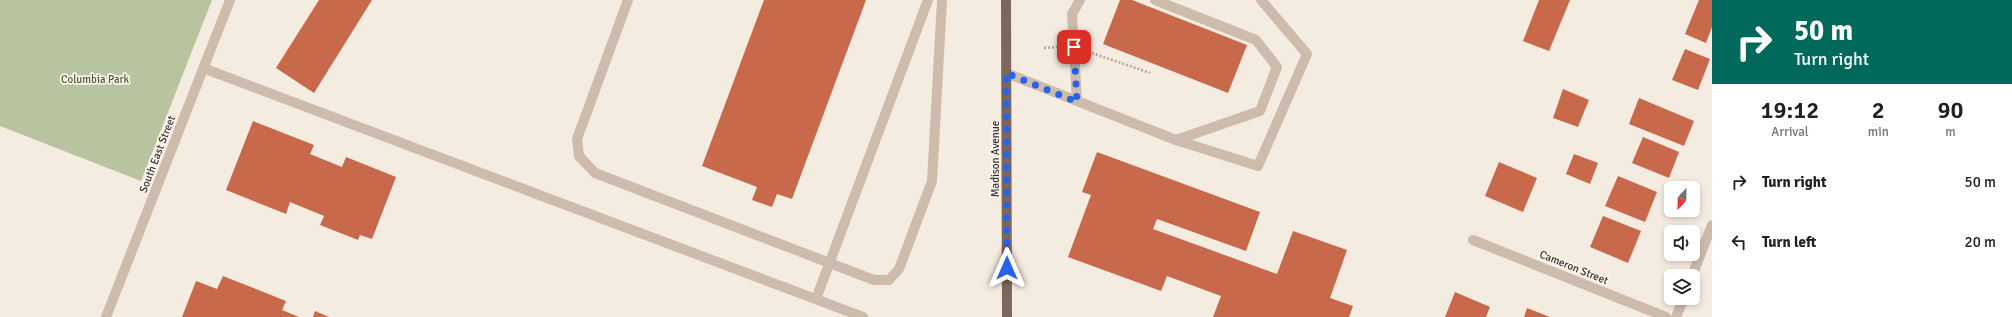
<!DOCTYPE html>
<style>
body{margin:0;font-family:Signika,sans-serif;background:#f6f6f6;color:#202124;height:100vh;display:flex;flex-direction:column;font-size:15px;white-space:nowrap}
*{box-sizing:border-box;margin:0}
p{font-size:13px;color:#757577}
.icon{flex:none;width:22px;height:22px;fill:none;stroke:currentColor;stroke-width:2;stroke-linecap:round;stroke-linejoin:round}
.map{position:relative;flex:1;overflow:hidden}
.drawer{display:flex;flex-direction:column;background:#fff;width:300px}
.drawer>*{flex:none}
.guide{background:#00695c;color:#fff;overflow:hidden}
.needle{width:26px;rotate:202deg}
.tools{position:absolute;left:1664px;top:181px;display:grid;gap:8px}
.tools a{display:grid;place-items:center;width:36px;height:36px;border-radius:6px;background:#fff;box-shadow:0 2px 6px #0003;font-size:20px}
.pin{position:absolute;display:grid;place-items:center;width:34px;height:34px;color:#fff;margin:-17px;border-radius:8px;box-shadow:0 2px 6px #0006}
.me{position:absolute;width:44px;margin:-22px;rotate:0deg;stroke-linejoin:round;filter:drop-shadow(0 0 3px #0008)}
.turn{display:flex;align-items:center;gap:14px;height:84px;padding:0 16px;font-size:18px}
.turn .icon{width:52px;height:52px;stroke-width:2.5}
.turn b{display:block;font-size:28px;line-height:34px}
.eta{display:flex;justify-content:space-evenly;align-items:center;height:68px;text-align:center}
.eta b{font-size:24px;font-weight:600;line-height:28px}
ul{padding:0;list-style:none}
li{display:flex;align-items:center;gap:12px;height:60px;padding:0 16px}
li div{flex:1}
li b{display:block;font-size:15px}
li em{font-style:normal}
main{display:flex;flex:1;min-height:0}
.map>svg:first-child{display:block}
.green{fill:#b8c4a0}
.building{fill:#c8694b}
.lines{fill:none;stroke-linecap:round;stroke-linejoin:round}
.path{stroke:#b9a596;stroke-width:2.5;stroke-dasharray:2 2;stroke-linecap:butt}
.service{stroke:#cdbbac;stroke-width:10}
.minor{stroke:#cdbbac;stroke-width:10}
.primary{stroke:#7d675c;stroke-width:10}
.route{stroke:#2563eb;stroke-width:7;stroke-dasharray:0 12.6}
.labels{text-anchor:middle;stroke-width:3.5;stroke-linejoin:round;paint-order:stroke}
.park-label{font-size:11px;fill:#4a5a2e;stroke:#fbf5ee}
.street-label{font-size:11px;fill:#3b302b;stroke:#fbf5ee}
</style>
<main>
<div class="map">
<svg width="1712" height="317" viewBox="0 0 1712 317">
<rect width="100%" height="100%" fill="#f4ebe1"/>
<!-- green -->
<polygon class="green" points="0,0 212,0 141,181 0,126"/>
<!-- building -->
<g class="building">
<polygon points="319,0 372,0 314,93 276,68"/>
<polygon points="764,0 866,0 792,199 777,194 772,207 752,200 757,187 702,166"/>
<polygon points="1120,0 1132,0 1247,45 1228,93 1103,44"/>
<polygon points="1539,0 1570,0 1549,51 1523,41"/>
<polygon points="1699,0 1712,0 1712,27 1706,43 1685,34"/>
<polygon points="1685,49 1710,59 1698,90 1672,80"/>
<polygon points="1563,89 1589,100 1578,127 1553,118"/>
<polygon points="1639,98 1694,121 1684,146 1629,124"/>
<polygon points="253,121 314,145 310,154 342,167 346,157 396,177 372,239 360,235 358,240 320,225 324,216 290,202 286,214 226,190"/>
<polygon points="1643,137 1679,152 1669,178 1632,163"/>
<polygon points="1097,152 1260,212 1246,251 1157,219 1153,229 1277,274 1293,231 1347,250 1330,298 1353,306 1349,317 1213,317 1221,296 1167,276 1161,291 1068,257 1091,195 1082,192"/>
<polygon points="1574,154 1598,163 1590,184 1566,174"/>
<polygon points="1499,162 1537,178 1523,212 1485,196"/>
<polygon points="1618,176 1657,192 1645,222 1605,206"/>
<polygon points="1603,216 1641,231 1628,263 1590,247"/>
<polygon points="223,276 286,301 282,310 299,317 182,317 196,281 217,289"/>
<polygon points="1455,292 1490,307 1486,317 1445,317"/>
<polygon points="1527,308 1550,317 1524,317"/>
<polygon points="315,311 329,317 313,317"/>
</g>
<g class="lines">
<!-- path -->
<g class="path">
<polyline points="1044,48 1058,47"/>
<polyline points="1092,53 1150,73"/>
</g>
<!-- service -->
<g class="service">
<polyline points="628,0 577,139 579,156 595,173 874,280 889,280 899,269 932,181 942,0"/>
<polyline points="1155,0 1256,40 1277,67 1260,111 1176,140"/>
<polyline points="203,68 863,317"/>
<polyline points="1006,73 1176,140 1258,166 1307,54 1261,0"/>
<polyline points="1077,101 1072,14 1080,0"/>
<polyline points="816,299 928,0"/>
</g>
<!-- minor -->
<g class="minor">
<polyline points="1473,240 1666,317"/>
<polyline points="1692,276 1712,225"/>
<polyline points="106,317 230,0"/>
<polyline points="1676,317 1684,298"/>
</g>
<!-- primary -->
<polyline class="primary" points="1006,0 1007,317"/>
</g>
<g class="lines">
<!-- route -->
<polyline class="route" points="1007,268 1006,73 1077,102 1074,47"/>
</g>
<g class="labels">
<!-- park labels -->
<g class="park-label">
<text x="95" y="83">Columbia Park</text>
</g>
<!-- street labels -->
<g class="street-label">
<text transform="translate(157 154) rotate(-69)" y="4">South East Street</text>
<text transform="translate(995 159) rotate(-90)" y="4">Madison Avenue</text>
<text transform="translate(1574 267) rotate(22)" y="4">Cameron Street</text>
</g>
</g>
</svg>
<div class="tools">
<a><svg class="needle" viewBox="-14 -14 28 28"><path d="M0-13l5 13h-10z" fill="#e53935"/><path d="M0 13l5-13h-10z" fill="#757577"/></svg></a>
<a><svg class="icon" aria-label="sound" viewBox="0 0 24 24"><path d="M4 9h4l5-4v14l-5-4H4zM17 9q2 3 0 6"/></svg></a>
<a><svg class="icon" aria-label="layers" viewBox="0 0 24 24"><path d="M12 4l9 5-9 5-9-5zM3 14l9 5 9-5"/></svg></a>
</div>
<div class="pin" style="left:1074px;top:47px;background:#d93025"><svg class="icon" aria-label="arrive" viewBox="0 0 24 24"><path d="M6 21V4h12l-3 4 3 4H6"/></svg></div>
<svg class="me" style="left:1007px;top:268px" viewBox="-20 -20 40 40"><path d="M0-17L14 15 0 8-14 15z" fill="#2563eb" stroke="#fff" stroke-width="4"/></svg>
</div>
<section class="drawer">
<div class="guide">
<div class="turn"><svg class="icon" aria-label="right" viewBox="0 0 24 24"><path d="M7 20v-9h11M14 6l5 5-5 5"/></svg><div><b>50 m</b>Turn right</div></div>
</div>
<div class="eta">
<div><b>19:12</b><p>Arrival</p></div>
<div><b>2</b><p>min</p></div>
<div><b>90</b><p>m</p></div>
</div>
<ul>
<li><svg class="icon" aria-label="right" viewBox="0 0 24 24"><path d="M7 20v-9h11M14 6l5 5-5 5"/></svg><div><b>Turn right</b></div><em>50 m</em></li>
<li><svg class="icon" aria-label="left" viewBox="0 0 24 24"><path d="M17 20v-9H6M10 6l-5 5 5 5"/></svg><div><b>Turn left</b></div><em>20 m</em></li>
</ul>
</section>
</main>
